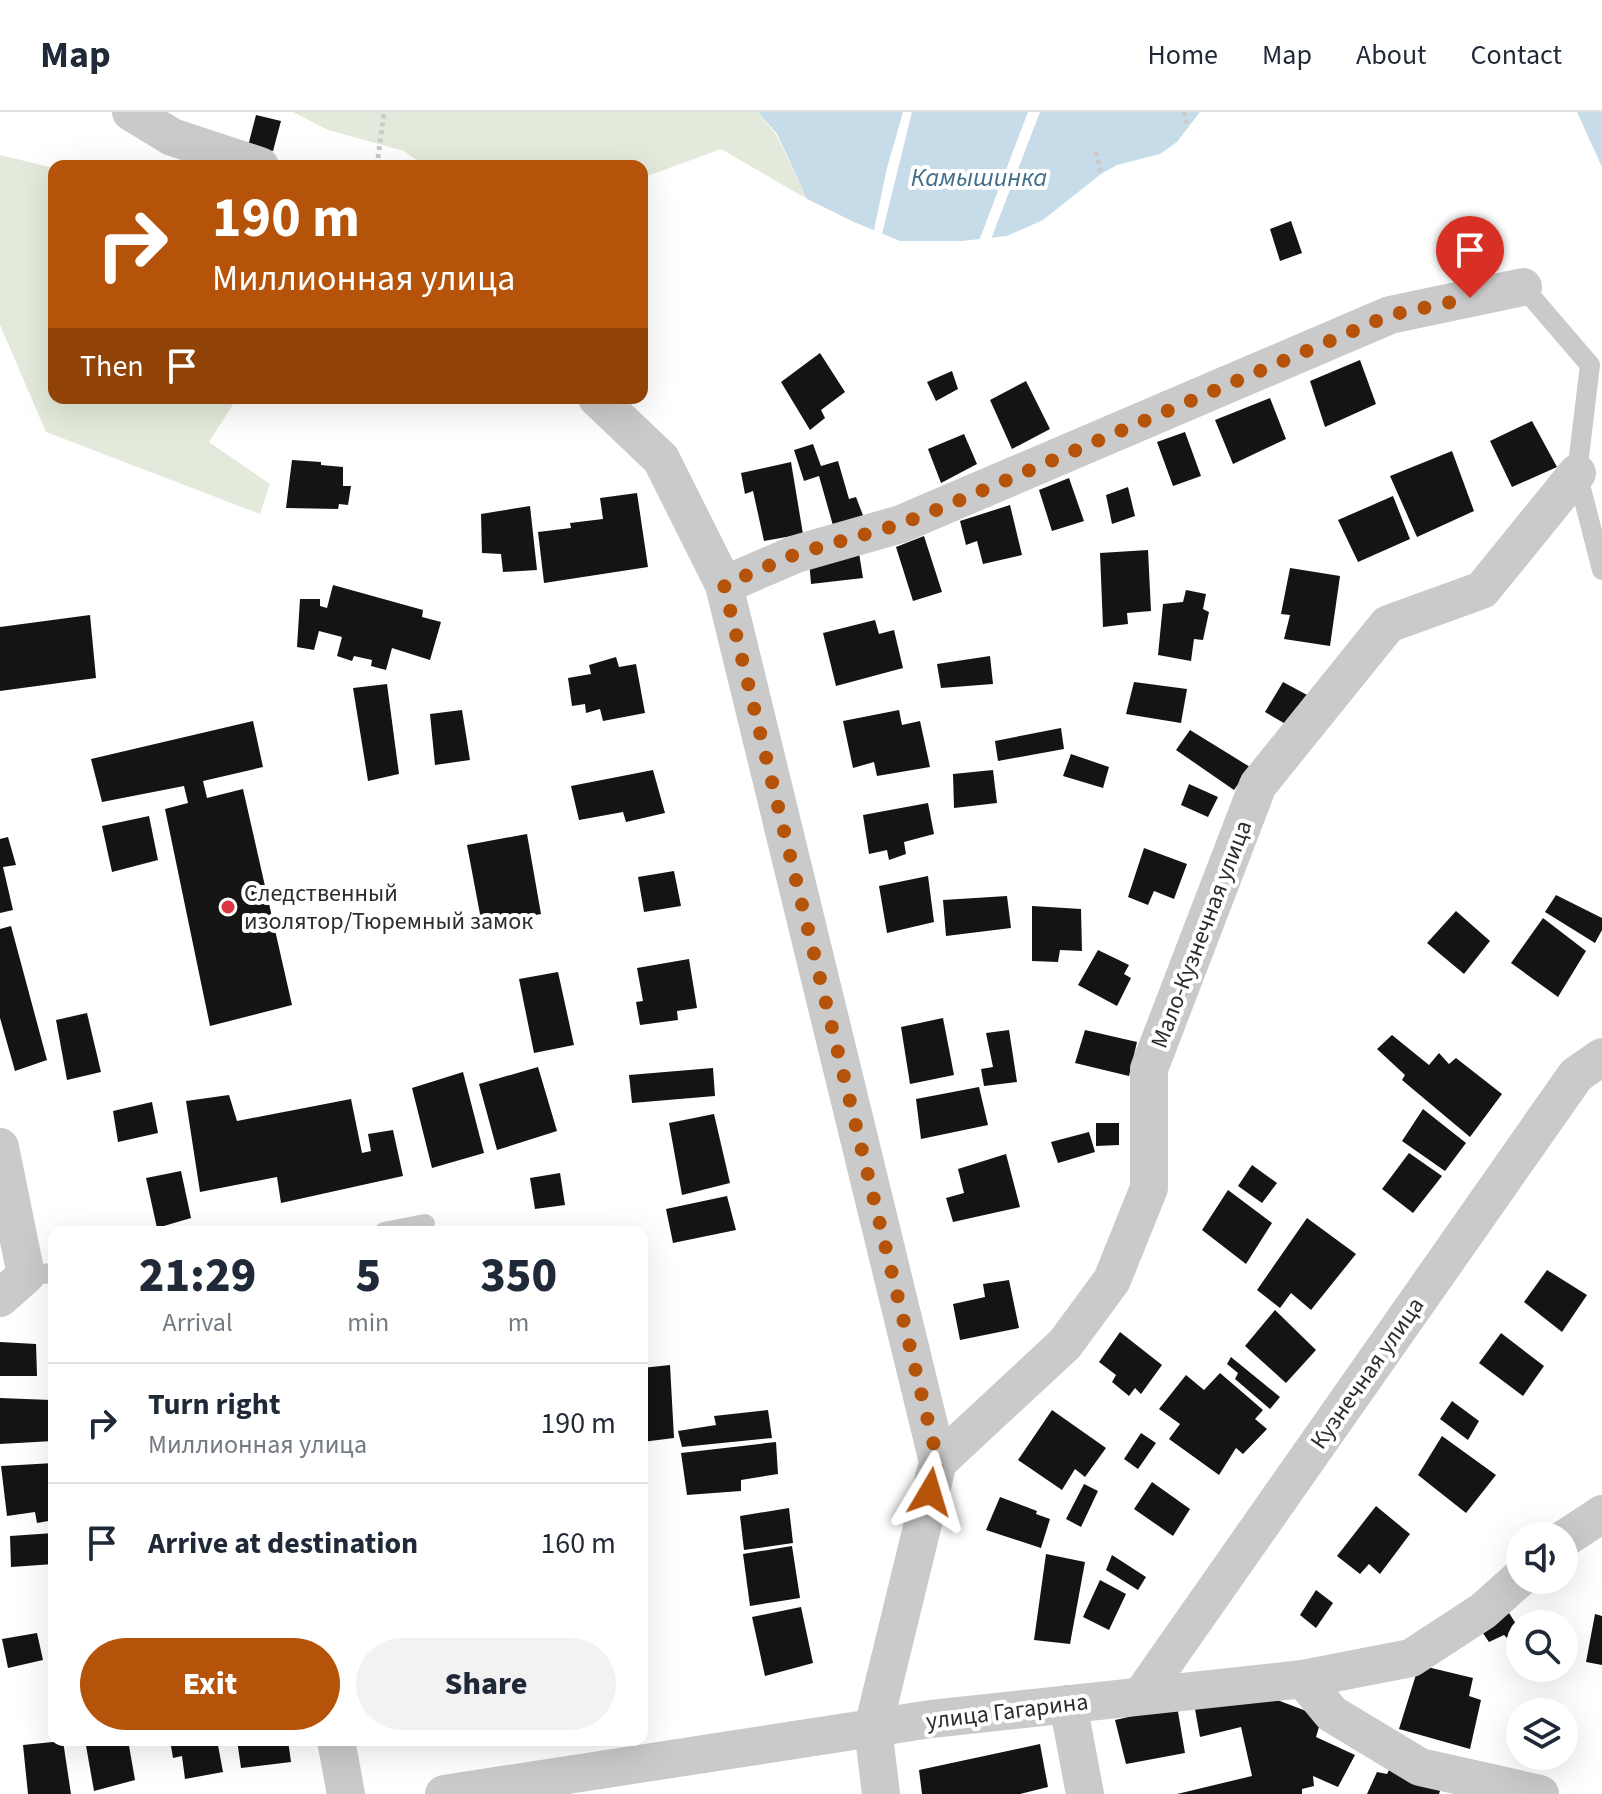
<!DOCTYPE html>
<meta charset="utf-8">
<style>
body{margin:0;font-family:"Source Sans 3",sans-serif;background:#f2f2f3;color:#1f2937;height:100vh;display:flex;flex-direction:column;font-size:30px;white-space:nowrap}
*{box-sizing:border-box;margin:0}
p{font-size:26px;color:#747a83}
.icon{flex:none;width:44px;height:44px;fill:none;stroke:currentColor;stroke-width:2;stroke-linecap:round;stroke-linejoin:round}
.map{position:relative;flex:1;overflow:hidden}
.sheet{position:absolute;left:48px;top:1114px;width:600px;height:520px;display:flex;flex-direction:column;background:#fff;border-radius:16px;box-shadow:0 8px 32px #0002}
.sheet>*{flex:none}
.hud{position:absolute;left:48px;top:48px;width:600px;height:244px;border-radius:16px;box-shadow:0 8px 32px #0002;background:#b45309;color:#fff;overflow:hidden}
.buttons{position:absolute;left:1506px;top:1410px;display:grid;gap:16px}
.buttons a{display:grid;place-items:center;width:72px;height:72px;border-radius:50%;background:#fff;box-shadow:0 8px 32px #0002;font-size:40px}
.pin{position:absolute;display:grid;place-items:center;width:68px;height:68px;color:#fff;margin:-82px -34px;border-radius:50% 50% 50% 0;rotate:-45deg;box-shadow:0 0 8px #0007}
.pin .icon{rotate:45deg}
.me{position:absolute;width:88px;margin:-44px;rotate:7deg;stroke-linejoin:round;filter:drop-shadow(0 0 6px #0008)}
.turn{display:flex;align-items:center;gap:28px;height:168px;padding:0 32px;font-size:36px}
.turn .icon{width:104px;height:104px;stroke-width:2.5}
.turn b{display:block;font-size:56px;line-height:68px}
.then{display:flex;align-items:center;height:76px;padding:0 32px;background:#0003;gap:16px;font-size:30px}
.eta{display:flex;justify-content:space-evenly;align-items:center;height:136px;text-align:center}
.eta b{font-size:48px;font-weight:800;line-height:56px}
.primary-button{display:flex;gap:16px;margin-top:auto;padding:16px 32px}
.primary-button a{flex:1;height:92px;border-radius:48px;background:#b45309;color:#fff;font-size:32px;font-weight:800;line-height:92px;text-align:center}
.primary-button a+a{background:#f2f2f3;color:#1f2937}
ul{padding:0;list-style:none}
li{display:flex;align-items:center;gap:24px;height:120px;padding:0 32px;border-top:2px solid #e0e1e3}
li div{flex:1}
li b{display:block;font-size:30px}
li em{font-style:normal}
header{display:flex;align-items:center;gap:48px;box-sizing:border-box;height:112px;padding:0 40px;background:#fff;border-bottom:2px solid #e0e1e3}
header strong{font-size:38px}
nav{display:flex;gap:44px;margin-inline-start:auto;font-size:28px}
.map>svg:first-child{display:block}
.green{fill:#e3eadb}
.water{fill:#c7dce9}
.pier{fill:#fff}
.building{fill:#141414}
.lines{fill:none;stroke-linecap:round;stroke-linejoin:round}
.path{stroke:#cacaca;stroke-width:5;stroke-dasharray:4 4;stroke-linecap:butt}
.lane{stroke:#cacaca;stroke-width:20}
.street{stroke:#cacaca;stroke-width:38}
.route{stroke:#b45309;stroke-width:14;stroke-dasharray:0 25.2}
.poi-dot{fill:#dc3642;stroke:#fff;stroke-width:3}
.labels{text-anchor:middle;stroke-width:8;stroke-linejoin:round;paint-order:stroke}
.poi-label{font-size:24px;fill:#2d2d2d;stroke:#fff;text-anchor:start}
.street-label{font-size:24px;fill:#2d2d2d;stroke:#fff}
.water-label{font-size:26px;font-style:italic;fill:#3f6d8a;stroke:#fff}
</style>
<header>
<strong>Map</strong>
<nav><a>Home</a><a>Map</a><a>About</a><a>Contact</a></nav>
</header>
<div class="map">
<svg width="1602" height="1682" viewBox="0 0 1602 1682">
<rect width="100%" height="100%" fill="#fff"/>
<!-- green -->
<g class="green">
<polygon points="293,0 758,0 777,24 807,87 721,37 642,66 642,54 425,54 404,39 328,18"/>
<polygon points="0,43 54,56 54,286 237,286 209,330 270,372 260,402 46,320 0,213"/>
</g>
<!-- water -->
<g class="water">
<polygon points="758,0 1200,0 1177,30 1160,42 1117,53 1101,62 1043,108 1007,124 962,129 900,129 854,110 807,87 777,22"/>
<polygon points="1577,0 1602,0 1602,55"/>
</g>
<!-- pier -->
<g class="pier">
<polygon points="903,0 912,0 882,122 874,118 887,56"/>
<polygon points="1028,0 1040,0 991,127 979,129"/>
</g>
<!-- building -->
<g class="building">
<polygon points="256,3 281,9 273,39 248,34"/>
<polygon points="1291,109 1302,141 1280,149 1270,117"/>
<polygon points="820,241 845,280 821,298 825,306 810,318 781,270"/>
<polygon points="1360,248 1376,292 1325,315 1310,269"/>
<polygon points="952,259 958,277 936,289 927,270"/>
<polygon points="1026,269 1050,317 1012,337 990,288"/>
<polygon points="1270,286 1286,327 1233,352 1215,308"/>
<polygon points="1532,309 1557,355 1512,375 1490,329"/>
<polygon points="1185,320 1201,364 1173,374 1157,330"/>
<polygon points="964,322 977,352 941,371 928,337"/>
<polygon points="813,332 821,354 838,349 849,387 856,385 864,406 834,417 819,364 804,369 794,338"/>
<polygon points="1452,339 1474,399 1417,425 1390,364"/>
<polygon points="292,348 321,350 321,353 343,355 343,374 351,374 348,393 339,392 338,397 286,396"/>
<polygon points="791,350 803,422 764,429 753,379 745,382 741,361"/>
<polygon points="1069,366 1084,409 1052,419 1039,378"/>
<polygon points="1128,375 1135,404 1112,412 1106,383"/>
<polygon points="637,381 648,455 544,471 538,420 571,416 570,411 603,407 600,386"/>
<polygon points="1393,384 1410,427 1358,450 1338,408"/>
<polygon points="1010,393 1022,443 983,452 977,429 966,433 960,409"/>
<polygon points="530,394 537,458 503,460 501,442 482,441 481,402"/>
<polygon points="924,424 942,480 913,489 896,435"/>
<polygon points="1148,438 1151,499 1127,501 1128,512 1103,515 1100,441"/>
<polygon points="859,441 863,466 811,472 809,447"/>
<polygon points="1290,456 1340,464 1330,534 1284,527 1290,503 1281,502"/>
<polygon points="333,473 423,498 422,505 441,510 430,548 392,536 386,558 371,554 372,548 354,544 352,549 337,544 342,525 319,519 314,538 297,535 300,487 320,487 320,494 327,496"/>
<polygon points="1186,478 1206,482 1203,497 1209,500 1203,528 1194,527 1191,549 1158,543 1163,492 1183,490"/>
<polygon points="90,503 96,566 0,579 0,515"/>
<polygon points="875,508 879,522 894,518 903,556 836,574 823,521"/>
<polygon points="990,544 993,572 941,576 937,552"/>
<polygon points="616,545 619,555 636,552 645,601 603,609 600,597 586,601 585,592 572,594 568,566 591,562 589,553"/>
<polygon points="1134,570 1187,577 1181,611 1126,602"/>
<polygon points="1283,570 1309,584 1289,614 1265,600"/>
<polygon points="387,572 399,662 368,669 353,576"/>
<polygon points="462,598 470,648 435,653 430,602"/>
<polygon points="899,598 902,613 920,609 930,655 877,664 874,650 853,656 843,609"/>
<polygon points="253,609 263,655 203,669 207,686 243,677 292,893 210,914 165,697 188,691 184,674 102,690 91,647"/>
<polygon points="1061,616 1064,637 998,649 995,629"/>
<polygon points="1190,618 1250,655 1234,678 1176,638"/>
<polygon points="1071,642 1109,655 1103,676 1063,664"/>
<polygon points="653,658 665,701 626,710 623,700 579,708 571,674"/>
<polygon points="993,658 997,691 954,696 953,662"/>
<polygon points="1189,672 1218,685 1208,705 1181,693"/>
<polygon points="928,691 934,722 904,730 906,742 889,748 887,738 869,742 863,703"/>
<polygon points="149,704 158,748 112,760 102,714"/>
<polygon points="527,722 541,802 482,813 467,733"/>
<polygon points="8,725 16,753 3,755 13,798 0,801 0,727"/>
<polygon points="1144,736 1187,752 1174,787 1154,779 1148,793 1128,785"/>
<polygon points="674,759 681,794 644,800 638,765"/>
<polygon points="928,764 934,810 887,821 879,774"/>
<polygon points="1556,783 1602,806 1602,818 1595,831 1545,800"/>
<polygon points="1007,784 1011,816 946,824 943,788"/>
<polygon points="1032,794 1081,797 1082,839 1060,838 1058,850 1032,849"/>
<polygon points="1456,799 1490,829 1464,862 1427,831"/>
<polygon points="1543,806 1586,839 1558,885 1511,851"/>
<polygon points="11,814 47,948 15,959 0,906 0,817"/>
<polygon points="1098,838 1129,853 1124,862 1131,866 1117,894 1078,873"/>
<polygon points="689,847 697,896 677,899 678,908 640,913 636,890 643,889 637,856"/>
<polygon points="558,860 574,933 534,941 519,867"/>
<polygon points="87,901 101,960 67,968 56,908"/>
<polygon points="943,906 954,963 910,972 901,915"/>
<polygon points="1009,918 1017,970 984,974 981,957 993,955 986,921"/>
<polygon points="1085,918 1137,930 1129,964 1075,951"/>
<polygon points="1392,923 1429,953 1439,941 1449,952 1456,946 1502,982 1470,1025 1402,968 1405,963 1377,937"/>
<polygon points="538,955 557,1019 497,1038 479,972"/>
<polygon points="713,956 715,984 632,991 629,963"/>
<polygon points="463,960 484,1041 432,1056 412,976"/>
<polygon points="979,975 988,1013 921,1027 916,987"/>
<polygon points="229,983 237,1009 351,987 362,1041 371,1039 368,1022 393,1018 403,1064 281,1091 277,1065 200,1080 186,989"/>
<polygon points="152,990 158,1021 118,1030 113,999"/>
<polygon points="1423,997 1466,1031 1445,1059 1402,1029"/>
<polygon points="714,1002 730,1071 682,1083 669,1011"/>
<polygon points="1096,1011 1119,1011 1119,1033 1096,1034"/>
<polygon points="1089,1020 1095,1040 1058,1051 1051,1030"/>
<polygon points="1409,1041 1442,1064 1413,1101 1382,1077"/>
<polygon points="1006,1042 1020,1095 953,1110 946,1086 964,1081 958,1057"/>
<polygon points="1252,1053 1277,1071 1262,1091 1238,1074"/>
<polygon points="181,1059 191,1106 157,1116 146,1066"/>
<polygon points="560,1061 565,1093 535,1097 530,1066"/>
<polygon points="1228,1078 1272,1111 1246,1152 1202,1118"/>
<polygon points="727,1084 736,1118 673,1131 666,1097"/>
<polygon points="1307,1106 1356,1142 1311,1198 1291,1181 1280,1196 1257,1178"/>
<polygon points="1547,1158 1587,1183 1562,1220 1524,1190"/>
<polygon points="1009,1168 1019,1216 960,1228 953,1192 985,1185 983,1172"/>
<polygon points="1275,1198 1316,1238 1286,1271 1245,1234"/>
<polygon points="1120,1220 1162,1253 1141,1282 1135,1276 1129,1284 1112,1270 1116,1263 1099,1250"/>
<polygon points="1501,1221 1544,1254 1523,1284 1479,1251"/>
<polygon points="0,1230 36,1232 37,1264 0,1264"/>
<polygon points="1231,1245 1280,1285 1270,1297 1235,1267 1238,1261 1227,1252"/>
<polygon points="670,1253 674,1326 642,1330 642,1256"/>
<polygon points="1220,1261 1263,1298 1255,1307 1267,1317 1243,1342 1236,1336 1219,1363 1169,1327 1180,1312 1159,1297 1186,1263 1204,1278"/>
<polygon points="0,1286 51,1288 53,1329 0,1332"/>
<polygon points="1452,1289 1479,1309 1468,1328 1440,1307"/>
<polygon points="768,1298 772,1326 682,1335 678,1319 716,1313 714,1304"/>
<polygon points="1052,1298 1106,1336 1085,1365 1075,1357 1062,1378 1018,1348"/>
<polygon points="1141,1321 1156,1331 1138,1357 1124,1347"/>
<polygon points="1442,1324 1496,1363 1466,1401 1418,1363"/>
<polygon points="776,1330 778,1362 741,1368 741,1379 687,1383 681,1341"/>
<polygon points="54,1351 54,1408 37,1411 35,1400 7,1404 1,1354"/>
<polygon points="1152,1370 1190,1397 1173,1424 1134,1397"/>
<polygon points="1084,1372 1098,1379 1081,1415 1066,1407"/>
<polygon points="1000,1385 1037,1399 1036,1402 1050,1407 1041,1436 986,1418"/>
<polygon points="1376,1394 1410,1422 1380,1462 1369,1452 1360,1462 1337,1444"/>
<polygon points="789,1396 793,1431 744,1438 740,1404"/>
<polygon points="54,1421 54,1452 11,1455 10,1424"/>
<polygon points="792,1434 800,1486 750,1494 743,1442"/>
<polygon points="1046,1442 1085,1450 1070,1532 1034,1528"/>
<polygon points="1112,1443 1146,1465 1138,1478 1106,1458"/>
<polygon points="1100,1468 1126,1482 1109,1518 1083,1505"/>
<polygon points="1316,1478 1333,1491 1316,1516 1300,1503"/>
<polygon points="801,1495 813,1551 765,1564 752,1505"/>
<polygon points="1507,1498 1520,1518 1507,1526 1504,1523 1489,1530 1478,1514"/>
<polygon points="1595,1502 1602,1504 1602,1553 1586,1550"/>
<polygon points="37,1521 43,1548 8,1556 2,1527"/>
<polygon points="1419,1553 1473,1566 1469,1584 1481,1588 1470,1637 1399,1617"/>
<polygon points="1251,1578 1322,1605 1316,1625 1355,1643 1338,1675 1313,1664 1314,1674 1302,1677 1302,1682 1177,1682 1252,1664 1241,1615 1200,1625 1193,1586"/>
<polygon points="1177,1594 1185,1641 1126,1652 1115,1608"/>
<polygon points="85,1628 128,1628 135,1668 94,1679"/>
<polygon points="170,1628 217,1628 223,1660 185,1667 182,1644 173,1646"/>
<polygon points="237,1628 288,1628 291,1650 241,1656"/>
<polygon points="63,1629 71,1682 28,1682 23,1633"/>
<polygon points="1040,1632 1048,1675 1020,1682 922,1682 919,1658"/>
<polygon points="1392,1652 1442,1673 1439,1682 1367,1682 1377,1660 1387,1662"/>
</g>
<g class="lines">
<!-- path -->
<g class="path">
<polyline points="1184,0 1187,16"/>
<polyline points="1096,40 1101,62"/>
<polyline points="377,54 384,0"/>
</g>
<!-- lane -->
<g class="lane">
<polyline points="1523,175 1590,253 1577,361 1602,458"/>
<polyline points="384,1120 425,1112"/>
<polyline points="26,1163 54,1161"/>
</g>
<!-- street -->
<g class="street">
<polyline points="131,0 172,25 260,54"/>
<polyline points="597,286 661,347 724,473 938,1350 873,1616 881,1682"/>
<polyline points="724,473 796,442 901,412 1390,203 1523,175"/>
<polyline points="0,1035 26,1163 0,1186"/>
<polyline points="938,1350 1065,1232 1112,1168 1149,1076 1149,957 1258,673 1388,512 1482,478 1577,361"/>
<polyline points="1564,1427 1602,1402"/>
<polyline points="1303,1567 1411,1546 1483,1499 1520,1466"/>
<polyline points="1141,1584 1576,963 1602,945"/>
<polyline points="1068,1592 1085,1682"/>
<polyline points="336,1628 346,1682"/>
<polyline points="444,1682 931,1607 1303,1567 1332,1602 1420,1655 1540,1682"/>
</g>
</g>
<g class="lines">
<!-- route -->
<polyline class="route" points="930,1380 938,1350 724,473 796,442 901,412 951,392 1390,203 1470,186"/>
</g>
<!-- markers -->
<circle class="poi-dot" cx="228" cy="795" r="8"/>
<g class="labels">
<!-- poi labels -->
<g class="poi-label">
<text x="244" y="789">Следственный<tspan x="244" dy="28">изолятор/Тюремный замок</tspan></text>
</g>
<!-- street labels -->
<g class="street-label">
<text transform="translate(1201 822) rotate(-69)" y="8">Мало-Кузнечная улица</text>
<text transform="translate(1367 1261) rotate(-55)" y="8">Кузнечная улица</text>
<text transform="translate(1007 1599) rotate(-7)" y="8">улица Гагарина</text>
</g>
<!-- water labels -->
<g class="water-label">
<text x="979" y="74">Камышинка</text>
</g>
</g>
</svg>
<div class="buttons">
<a><svg class="icon" aria-label="sound" viewBox="0 0 24 24"><path d="M4 9h4l5-4v14l-5-4H4zM17 9q2 3 0 6"/></svg></a>
<a><svg class="icon" aria-label="search" viewBox="0 0 24 24"><circle cx="10" cy="10" r="6"/><path d="M15 15l6 6"/></svg></a>
<a><svg class="icon" aria-label="layers" viewBox="0 0 24 24"><path d="M12 4l9 5-9 5-9-5zM3 14l9 5 9-5"/></svg></a>
</div>
<div class="pin" style="left:1470px;top:186px;background:#d93025"><svg class="icon" aria-label="arrive" viewBox="0 0 24 24"><path d="M6 21V4h12l-3 4 3 4H6"/></svg></div>
<svg class="me" style="left:930px;top:1380px" viewBox="-20 -20 40 40"><path d="M0-17L14 15 0 8-14 15z" fill="#b45309" stroke="#fff" stroke-width="4"/></svg>
<div class="hud">
<div class="turn"><svg class="icon" aria-label="right" viewBox="0 0 24 24"><path d="M7 20v-9h11M14 6l5 5-5 5"/></svg><div><b>190 m</b>Миллионная улица</div></div>
<div class="then">Then<svg class="icon" aria-label="arrive" viewBox="0 0 24 24"><path d="M6 21V4h12l-3 4 3 4H6"/></svg></div>
</div>
<section class="sheet">
<div class="eta">
<div><b>21:29</b><p>Arrival</p></div>
<div><b>5</b><p>min</p></div>
<div><b>350</b><p>m</p></div>
</div>
<ul>
<li><svg class="icon" aria-label="right" viewBox="0 0 24 24"><path d="M7 20v-9h11M14 6l5 5-5 5"/></svg><div><b>Turn right</b><p>Миллионная улица</p></div><em>190 m</em></li>
<li><svg class="icon" aria-label="arrive" viewBox="0 0 24 24"><path d="M6 21V4h12l-3 4 3 4H6"/></svg><div><b>Arrive at destination</b></div><em>160 m</em></li>
</ul>
<div class="primary-button"><a>Exit</a><a>Share</a></div>
</section>
</div>
